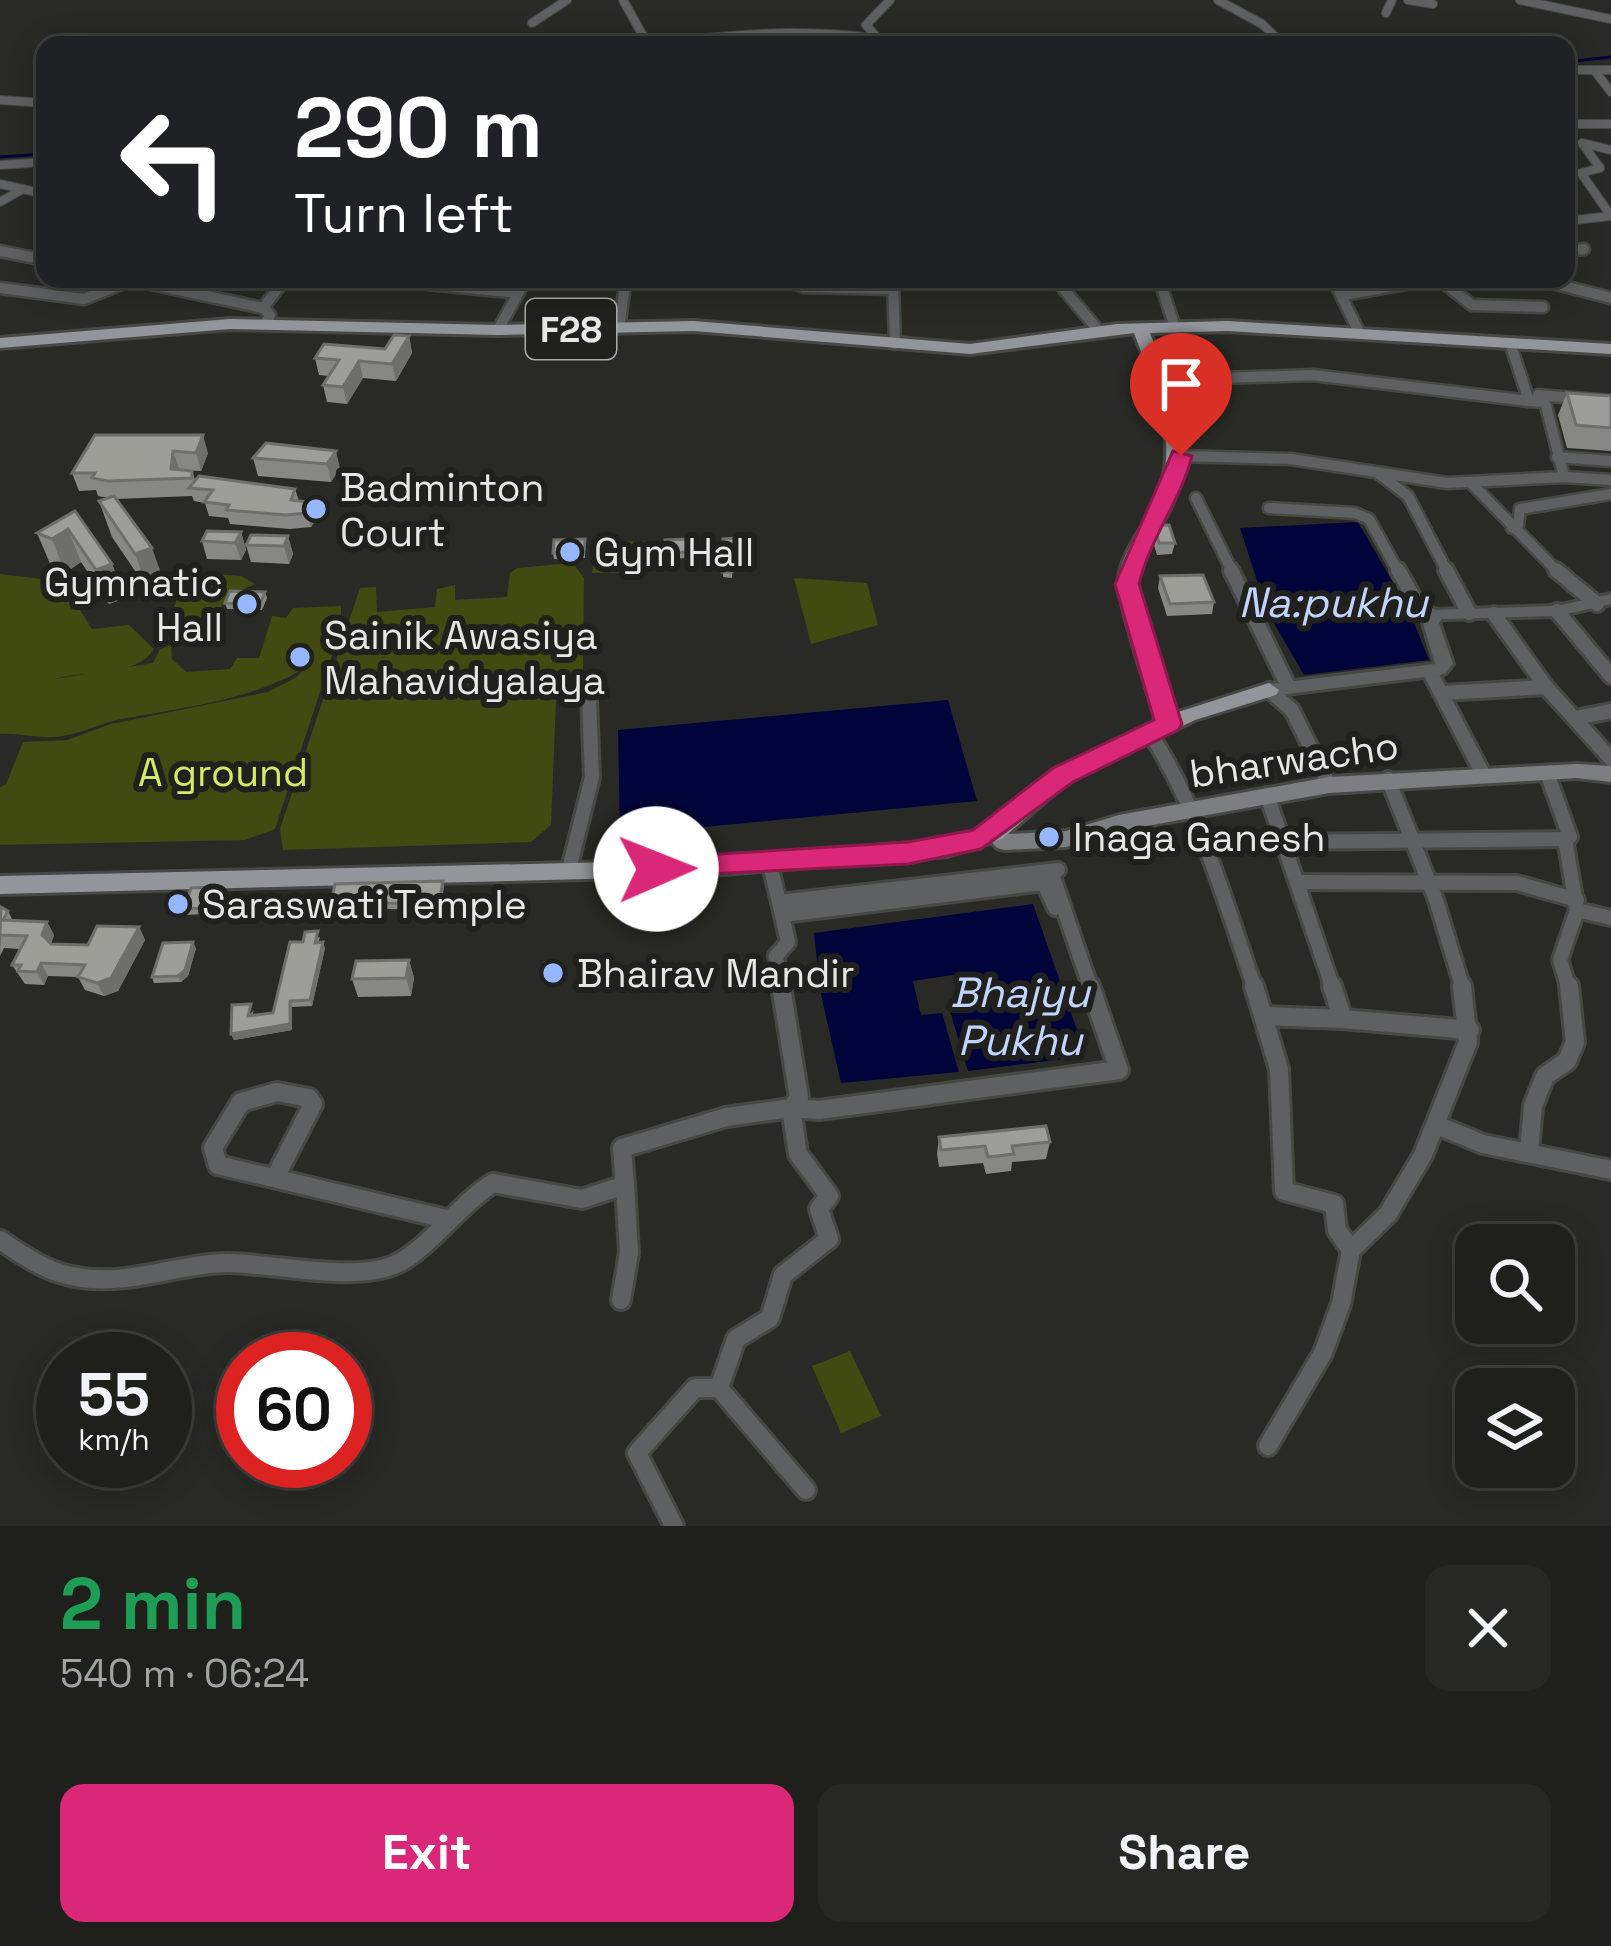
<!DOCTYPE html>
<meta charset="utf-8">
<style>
body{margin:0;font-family:"Space Grotesk",sans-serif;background:#272825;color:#f1f3f6;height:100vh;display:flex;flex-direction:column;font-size:45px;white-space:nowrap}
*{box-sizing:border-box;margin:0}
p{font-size:39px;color:#a1a3a3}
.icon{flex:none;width:66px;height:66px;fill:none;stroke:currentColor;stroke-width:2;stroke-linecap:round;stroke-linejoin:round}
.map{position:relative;height:1526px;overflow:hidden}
.panel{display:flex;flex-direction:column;background:#1f201c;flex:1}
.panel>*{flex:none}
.guide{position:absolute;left:36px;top:36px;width:1539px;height:252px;border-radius:24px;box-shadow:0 6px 30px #0003,0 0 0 3px #3c3e3b;background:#202124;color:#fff;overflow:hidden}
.fabs{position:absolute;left:1455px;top:1224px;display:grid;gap:24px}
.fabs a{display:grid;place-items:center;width:120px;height:120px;border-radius:24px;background:#1f201c;box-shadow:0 6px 30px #0003,0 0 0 3px #3c3e3b;font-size:60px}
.speed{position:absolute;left:36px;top:1332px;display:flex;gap:24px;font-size:60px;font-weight:700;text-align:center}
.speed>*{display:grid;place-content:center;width:156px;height:156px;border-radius:50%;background:#1f201c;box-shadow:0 6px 30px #0003,0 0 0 3px #3c3e3b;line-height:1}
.speed small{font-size:30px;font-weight:400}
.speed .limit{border:18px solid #d22;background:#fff;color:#111}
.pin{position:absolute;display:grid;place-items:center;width:102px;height:102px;color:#fff;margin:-123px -51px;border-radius:50% 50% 50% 0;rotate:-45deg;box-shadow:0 0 12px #0007}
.pin .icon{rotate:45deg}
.me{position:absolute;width:132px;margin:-66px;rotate:89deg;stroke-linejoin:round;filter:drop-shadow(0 0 9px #0008)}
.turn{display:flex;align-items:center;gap:42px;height:252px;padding:0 60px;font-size:54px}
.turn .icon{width:156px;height:156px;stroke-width:2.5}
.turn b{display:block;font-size:84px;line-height:102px}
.round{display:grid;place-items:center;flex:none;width:126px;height:126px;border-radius:24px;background:#272825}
.summary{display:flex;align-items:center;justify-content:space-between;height:204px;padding:0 60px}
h1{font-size:72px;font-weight:600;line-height:90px;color:#1e9e55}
.button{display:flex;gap:24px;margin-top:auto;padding:24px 60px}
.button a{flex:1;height:138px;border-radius:24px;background:#db2777;color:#fff;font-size:48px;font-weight:600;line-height:138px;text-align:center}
.button a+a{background:#272825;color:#f1f3f6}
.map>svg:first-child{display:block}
.green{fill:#414a11}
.water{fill:#01043a}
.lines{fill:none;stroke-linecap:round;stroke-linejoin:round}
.stream{stroke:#01043a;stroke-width:3}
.minor-far3-casing{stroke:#474844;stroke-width:10}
.minor-far2-casing{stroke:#474844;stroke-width:15}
.minor-far1-casing{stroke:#474844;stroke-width:20}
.minor-casing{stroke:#474844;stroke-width:24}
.tertiary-casing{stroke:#474844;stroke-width:6}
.secondary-casing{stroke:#474844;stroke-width:6}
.primary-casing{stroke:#474844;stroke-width:6}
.minor-far3{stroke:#5e6062;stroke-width:8}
.minor-far2{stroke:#5e6062;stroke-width:10}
.minor-far1{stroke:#5e6062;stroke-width:14}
.minor{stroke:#5e6062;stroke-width:18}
.tertiary{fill:#5e6062;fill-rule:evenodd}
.secondary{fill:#7c7e81;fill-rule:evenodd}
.primary{fill:#92959a;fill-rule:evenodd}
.wall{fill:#878883}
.shaded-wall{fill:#6e6f6a}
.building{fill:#9d9e98;stroke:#6e6f6a;stroke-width:3}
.route{fill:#db2777;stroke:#8e194d;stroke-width:3}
.poi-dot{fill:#96b6fd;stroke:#20211c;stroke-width:4.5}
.labels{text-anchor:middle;stroke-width:12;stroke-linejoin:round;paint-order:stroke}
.shield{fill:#20211c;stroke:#abaca8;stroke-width:3}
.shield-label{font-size:36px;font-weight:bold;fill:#e7e7e4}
.poi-label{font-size:39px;fill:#e7e7e4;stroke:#20211c;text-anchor:start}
.street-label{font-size:39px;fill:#e7e7e4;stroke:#20211c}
.park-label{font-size:39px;fill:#d4eb67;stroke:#20211c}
.water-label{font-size:42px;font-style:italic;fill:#c0d4ff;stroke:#20211c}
</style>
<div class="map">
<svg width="1611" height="1526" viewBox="0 0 1611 1526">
<rect width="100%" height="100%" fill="#292a25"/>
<!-- green -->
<g class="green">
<polygon points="647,541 648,572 592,573 597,542"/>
<polygon points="573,563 584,578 583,670 557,676 551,825 531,842 283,850 280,829 360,588 376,587 377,612 435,607 437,589 455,585 455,600 507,597 510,573 517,568"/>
<path d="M0,574L51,580L68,591L92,629L129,625L154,649C137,678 80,670 55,679L153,663L160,649L171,645L172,659L186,672L230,669L237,658H259L272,616L286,618L293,608L341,606C345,694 178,707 117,720C96,725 77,735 55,737C35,738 19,733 0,734Z"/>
<polygon points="215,574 241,576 255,584 228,596 219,610 213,609 197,621 171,617 178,596"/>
<polygon points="794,578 867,583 878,625 811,644"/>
<polygon points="338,637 275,829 245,840 0,845 0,787 6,784 23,742 67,740 111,724 268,692 295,678"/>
<polygon points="850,1351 881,1416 841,1433 812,1366"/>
</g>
<!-- water -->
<g class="water">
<polygon points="1358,522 1408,608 1429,660 1304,675 1268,613 1272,612 1261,593 1240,528"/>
<polygon points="948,700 977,801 620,835 618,730"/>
<polygon points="1033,904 1083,1047 1080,1057 968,1071 950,1011 970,1008 959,974 913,981 921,1015 942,1013 959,1072 841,1083 820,990 814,933"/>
</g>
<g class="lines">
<!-- stream -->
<g class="stream">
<polyline points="1566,62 1611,57"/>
<polyline points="0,157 45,154"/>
</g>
<!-- minor-far3 casing -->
<g class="minor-far3-casing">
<g id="minor-far3">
<polyline points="623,0 646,41 658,45"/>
<polyline points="1218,0 1262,24 1284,45"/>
<polyline points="1408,0 1433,4"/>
<polyline points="1520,0 1611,19"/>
<polyline points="1386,13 1392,0"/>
<polyline points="532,23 567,0"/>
<polyline points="875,35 866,25 890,0"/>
<path d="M658,45C742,31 829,27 913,45"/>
<polyline points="1566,70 1611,70"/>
<polyline points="1594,70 1611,92"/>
<polyline points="0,100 45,103"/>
<polyline points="1569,124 1611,124"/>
<polyline points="1611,150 1582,143 1600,168 1581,173 1611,216"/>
<polyline points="0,165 45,162"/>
<polyline points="0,184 45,194"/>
<polyline points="0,202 23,189"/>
<polyline points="1566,221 1611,216"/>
<polyline points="1570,251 1584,249"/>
</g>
</g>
<!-- minor-far2 casing -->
<g class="minor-far2-casing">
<g id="minor-far2">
<polyline points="0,251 45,260"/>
<polyline points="1566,251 1584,249"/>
<polyline points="127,279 263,308"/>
<polyline points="378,279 518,293"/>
<polyline points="784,279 804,287 894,289"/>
<polyline points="893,279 895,344"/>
<polyline points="1055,279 1099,331"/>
<polyline points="1159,279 1175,327"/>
<polyline points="1333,279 1359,332"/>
<polyline points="1439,279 1472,305 1543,307"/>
<polyline points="1536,279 1611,298"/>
<polyline points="893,280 914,279"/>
<polyline points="0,288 84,299 132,280"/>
<polyline points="1343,295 1433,279"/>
<polyline points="265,324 270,315 263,308 285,279"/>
<polyline points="619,328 626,279"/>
<polyline points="498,330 526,279"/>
<polyline points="1220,378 1313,375 1529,401"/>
<polyline points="1538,395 1611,401"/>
<polyline points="1181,456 1291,459 1447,483 1564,477 1545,402 1529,401 1510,343"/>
<polyline points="1557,457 1611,461"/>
<polyline points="1379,474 1408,496 1448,573"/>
<polyline points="1564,477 1611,480"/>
<polyline points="1471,483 1559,573"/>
<polyline points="1196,498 1233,573"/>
<polyline points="1269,508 1355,513 1369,519 1399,573"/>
<polyline points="1512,528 1518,525 1520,509 1611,494"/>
</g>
</g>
<!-- minor-far1 casing -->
<g class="minor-far1-casing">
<g id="minor-far1">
<polyline points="1231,570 1287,684"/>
<polyline points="1398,570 1420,609 1432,616"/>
<polyline points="1446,570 1469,613"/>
<polyline points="1556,570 1597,604"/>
<polyline points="1557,611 1611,676"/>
<polyline points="1494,614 1546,687 1611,759"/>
<polyline points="1430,672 1484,776"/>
<polyline points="1269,690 1292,710 1329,785"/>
<polyline points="1442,693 1546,687"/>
<polyline points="1575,718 1611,711"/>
<path d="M1150,733C1200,812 1225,901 1255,989"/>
<polyline points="1547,773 1570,837 1565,839 1577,910 1611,918"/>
<polyline points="1388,779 1436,900 1463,989"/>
<polyline points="1267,795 1333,989"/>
<polyline points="1283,842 1565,839"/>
<polyline points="770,865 779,902"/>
<polyline points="569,869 592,777 589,699"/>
<polyline points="1051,871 1091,989"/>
<polyline points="1298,882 1517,883 1577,900"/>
<polyline points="783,915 1044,883 1055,908"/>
<polyline points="781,989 776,956 788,942 779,902 1058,870"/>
<polyline points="1569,989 1560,960 1577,910"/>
</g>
</g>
<!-- minor casing -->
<g class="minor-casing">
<g id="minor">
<polyline points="1254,986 1279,1069 1284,1191 1334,1204 1337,1230 1351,1250"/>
<polyline points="1332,986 1343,1019 1470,1030"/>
<polyline points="1264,1016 1343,1019"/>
<polyline points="1439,1126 1483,1144 1611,1170"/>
<polyline points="1529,1152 1533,1106 1545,1076 1567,1061 1575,1042 1569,986"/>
<polyline points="276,1176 313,1104 309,1098 277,1092 241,1102 213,1148 218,1165 446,1219"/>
<path d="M0,1240C27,1258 49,1274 82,1278C133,1285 180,1263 229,1263C275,1264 352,1282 394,1265C426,1252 460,1203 493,1183L582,1199L625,1185L622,1148L726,1117L791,1108L799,1098L781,986"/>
<polyline points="621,1300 629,1253 625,1185"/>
<polyline points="719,1388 806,1490"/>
<polyline points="1268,1446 1323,1353 1341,1304 1351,1250 1388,1214 1423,1155 1468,1042 1462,986"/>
<polyline points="674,1526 637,1453 695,1388 719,1388 736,1339 770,1318 783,1275 829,1239 819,1209 829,1196 798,1154 791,1108 819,1110 1119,1070 1090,986"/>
</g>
</g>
<!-- tertiary casing -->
<g class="tertiary-casing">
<polygon id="tertiary" points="1611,594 1611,604 1557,616 1442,619 1439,623 1453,664 1446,673 1440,675 1269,696 1260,690 1269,684 1435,664 1423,623 1431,610 1557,606"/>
</g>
<!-- secondary casing -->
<g class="secondary-casing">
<polygon id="secondary" points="1577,764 1611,766 1611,782 1577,778 1329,793 1119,831 1066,847 1005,850 997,848 983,833 986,827 994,825 1010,834 1066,831 1119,815 1329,777"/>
</g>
<!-- primary casing -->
<g class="primary-casing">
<path id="primary" d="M230,319L498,325L694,321L970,344L1117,324L1228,321L1611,344V354L1228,331L1150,333C1173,393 1201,448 1169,511C1158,532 1140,554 1137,578C1135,599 1167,687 1175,713L1269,683L1279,690L1276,695L1195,720L1070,780L1002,839L948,856L700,876L0,894V876L700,860L948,840L986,827L1056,770L1157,721C1149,695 1116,599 1119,578C1122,553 1140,532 1151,511C1184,449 1157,393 1134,333L970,354L694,331L498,335L230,329L0,348V338Z"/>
</g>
<!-- minor-far3 -->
<use href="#minor-far3" class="minor-far3"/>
<!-- minor-far2 -->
<use href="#minor-far2" class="minor-far2"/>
<!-- minor-far1 -->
<use href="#minor-far1" class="minor-far1"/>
<!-- minor -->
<use href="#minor" class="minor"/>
<!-- tertiary -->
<use href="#tertiary" class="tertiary"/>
<!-- secondary -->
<use href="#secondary" class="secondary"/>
<!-- primary -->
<use href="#primary" class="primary"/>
</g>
<!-- wall -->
<g class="wall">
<polygon points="409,336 412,353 396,381 363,378 347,404 327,402 323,385 329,376 319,375 315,358 385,349"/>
<polygon points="1567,393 1611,396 1611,451 1567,448 1558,415"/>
<polygon points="95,435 208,453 201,471 179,470 192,471 195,480 295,489 299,501 318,517 311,527 290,529 230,524 228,518 209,516 205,503 194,501 192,496 116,499 165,584 148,590 112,537 99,501 109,498 98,496 96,490 79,491 72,473"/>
<polygon points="266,443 340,468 331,482 258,476 253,458"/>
<polygon points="75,511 112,564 125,598 109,604 81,562 65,573 51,566 37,533"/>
<polygon points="241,532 246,550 241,560 207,559 202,541"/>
<polygon points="1156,533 1175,543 1172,554 1157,555 1154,545"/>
<polygon points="288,536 293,554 289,564 251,562 246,545"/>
<polygon points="737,538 737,557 733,557 732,578 723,577 723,539"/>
<polygon points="687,539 688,558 666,559 665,540"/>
<polygon points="585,545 585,558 554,559 553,553"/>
<polygon points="1160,576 1214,602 1212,614 1167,616 1158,588"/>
<polygon points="265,592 267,598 262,610 227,609 225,603"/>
<polygon points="443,881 444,887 440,910 332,908 331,902"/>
<polygon points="191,888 218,893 215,902 206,902 203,914 187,915 184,909"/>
<polygon points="1,907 8,911 13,921 47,922 54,935 51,944 88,945 139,927 145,940 118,991 104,996 85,990 78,977 48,976 44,985 25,984 12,965 20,949 4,948 0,956"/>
<polygon points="320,937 318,943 325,948 312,1006 292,1007 292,1030 234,1040 231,1034 254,1010 252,1016 273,1013 303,942"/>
<polygon points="196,948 188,976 181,982 154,983 152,977"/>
<polygon points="409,960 414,978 411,996 358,997 352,979"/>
<polygon points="558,962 559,978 546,979 545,973"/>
<polygon points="939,1137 1050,1142 1046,1159 1012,1162 1011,1171 986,1174 983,1163 939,1167 937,1154"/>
</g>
<!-- shaded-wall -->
<g class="shaded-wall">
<polygon points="409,336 412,353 396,381 392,364"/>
<polygon points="359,361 363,378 347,404 343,387"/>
<polygon points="203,435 208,453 201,471 196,453"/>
<polygon points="173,451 179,468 178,478 171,469"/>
<polygon points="336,451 340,468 331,482 327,464"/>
<polygon points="315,503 318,517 311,527 307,513"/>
<polygon points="68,529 81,562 65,573 52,539"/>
<polygon points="241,532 246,550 241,560 235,543"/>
<polygon points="288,536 293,554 289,564 284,546"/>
<polygon points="152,548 165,584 148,590 135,554"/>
<polygon points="112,564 125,598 109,604 96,570"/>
<polygon points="47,922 54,935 49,948 42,935"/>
<polygon points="139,927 145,940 118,991 104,996 97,983"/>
<polygon points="193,942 196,948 188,976 181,982 178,976"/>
<polygon points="323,942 325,948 312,1006 310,1000"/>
<polygon points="409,960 414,978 411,996 406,978"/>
<polygon points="41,963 48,976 44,985 37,972"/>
<polygon points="290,1001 292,1007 292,1030 234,1040 231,1034 290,1024"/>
</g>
<!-- building -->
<g class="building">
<polygon points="394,335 409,336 392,364 359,361 343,387 323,385 339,360 315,358 324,344 385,349"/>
<polygon points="1567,393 1611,396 1611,428 1576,425"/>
<polygon points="95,435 203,435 196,453 173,451 171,469 192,471 192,478 108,481 92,478 95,473 72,473"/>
<polygon points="266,443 336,451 327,464 253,458"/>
<polygon points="199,476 295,489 291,500 315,503 307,513 286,515 226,510 229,505 204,502 213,490 189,488"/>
<polygon points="114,496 152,548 135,554 99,501"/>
<polygon points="75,511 112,564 96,570 68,529 52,539 37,533"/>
<polygon points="1161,525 1169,525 1175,543 1159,543 1156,533"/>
<polygon points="207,531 241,532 235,543 202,541"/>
<polygon points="251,535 288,536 284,546 246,545"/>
<polygon points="737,538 737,551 732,551 732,572 722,572 723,539"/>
<polygon points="585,539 584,552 553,553 554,540"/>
<polygon points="687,539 687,552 665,553 665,540"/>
<polygon points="1203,575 1214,602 1170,604 1160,576"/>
<polygon points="230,591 265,592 260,604 225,603"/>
<polygon points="443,881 439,904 331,902 335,884"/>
<polygon points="215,887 213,896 204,896 200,908 184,909 191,888"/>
<polygon points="1,907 8,911 3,920 47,922 42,935 51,944 88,945 97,926 139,927 111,978 97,983 78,977 85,965 41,963 37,972 18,971 21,965 12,965 27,936 0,935"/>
<polygon points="318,931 315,943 323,942 310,1000 290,1001 290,1024 231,1034 232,1005 251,1004 248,1016 273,1013 290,942 303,942 305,932"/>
<polygon points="193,942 185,970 178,976 152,977 163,943"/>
<polygon points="409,960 406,978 352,979 356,961"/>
<polygon points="558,962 558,972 545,973 545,963"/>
<polygon points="1046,1126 1050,1142 1012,1146 1014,1154 988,1157 985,1146 941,1150 939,1137"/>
</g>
<!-- route -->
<path class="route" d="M1173,451L1192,456C1180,502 1150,538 1139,584L1182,724L1178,730L1073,782L981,849L908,864L646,877L642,869L646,861L656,858L908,842L973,830L1053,768L1154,720L1115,584Z"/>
<!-- markers -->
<g class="poi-dot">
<circle cx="316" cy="509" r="12"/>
<circle cx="570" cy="552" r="12"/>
<circle cx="247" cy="604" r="12"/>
<circle cx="300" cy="657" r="12"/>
<circle cx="1049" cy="837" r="12"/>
<circle cx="178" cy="904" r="12"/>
<circle cx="553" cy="973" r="12"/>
</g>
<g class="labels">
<!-- shield labels -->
<rect class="shield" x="526" y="299" width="90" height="60" rx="9"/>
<g class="shield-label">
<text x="571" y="342">F28</text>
</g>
<!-- poi labels -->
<g class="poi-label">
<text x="340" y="501">Badminton<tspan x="340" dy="45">Court</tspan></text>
<text x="594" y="566">Gym Hall</text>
<text x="223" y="596" text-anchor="end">Gymnatic<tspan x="223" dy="45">Hall</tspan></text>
<text x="324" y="649">Sainik Awasiya<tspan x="324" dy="45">Mahavidyalaya</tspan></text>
<text x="1073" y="851">Inaga Ganesh</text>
<text x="202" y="918">Saraswati Temple</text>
<text x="577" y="987">Bhairav Mandir</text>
</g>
<!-- street labels -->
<g class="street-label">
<text transform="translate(1294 759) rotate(-8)" y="14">bharwacho</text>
</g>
<!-- park labels -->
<g class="park-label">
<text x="223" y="786">A ground</text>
</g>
<!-- water labels -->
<g class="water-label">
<text x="1333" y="617">Na:pukhu</text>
<text x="1020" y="1007">Bhajyu<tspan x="1020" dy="48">Pukhu</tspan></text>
</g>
</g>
</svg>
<div class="fabs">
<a><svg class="icon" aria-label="search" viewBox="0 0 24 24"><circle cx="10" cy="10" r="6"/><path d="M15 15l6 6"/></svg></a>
<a><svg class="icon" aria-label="layers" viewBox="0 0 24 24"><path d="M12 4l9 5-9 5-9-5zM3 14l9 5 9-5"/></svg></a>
</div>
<div class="speed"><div>55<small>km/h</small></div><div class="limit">60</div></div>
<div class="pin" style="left:1181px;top:456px;background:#d93025"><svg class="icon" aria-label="arrive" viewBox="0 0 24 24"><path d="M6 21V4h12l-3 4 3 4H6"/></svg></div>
<svg class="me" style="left:656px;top:869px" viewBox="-20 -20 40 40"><circle r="19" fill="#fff"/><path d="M0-13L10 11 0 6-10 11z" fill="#db2777"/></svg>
<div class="guide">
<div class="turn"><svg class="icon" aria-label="left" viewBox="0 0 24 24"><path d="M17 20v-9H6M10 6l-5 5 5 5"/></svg><div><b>290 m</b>Turn left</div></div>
</div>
</div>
<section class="panel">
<div class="summary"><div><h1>2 min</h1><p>540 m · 06:24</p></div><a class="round"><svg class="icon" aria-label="close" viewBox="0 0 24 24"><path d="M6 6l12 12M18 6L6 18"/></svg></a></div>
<div class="button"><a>Exit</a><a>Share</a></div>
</section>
